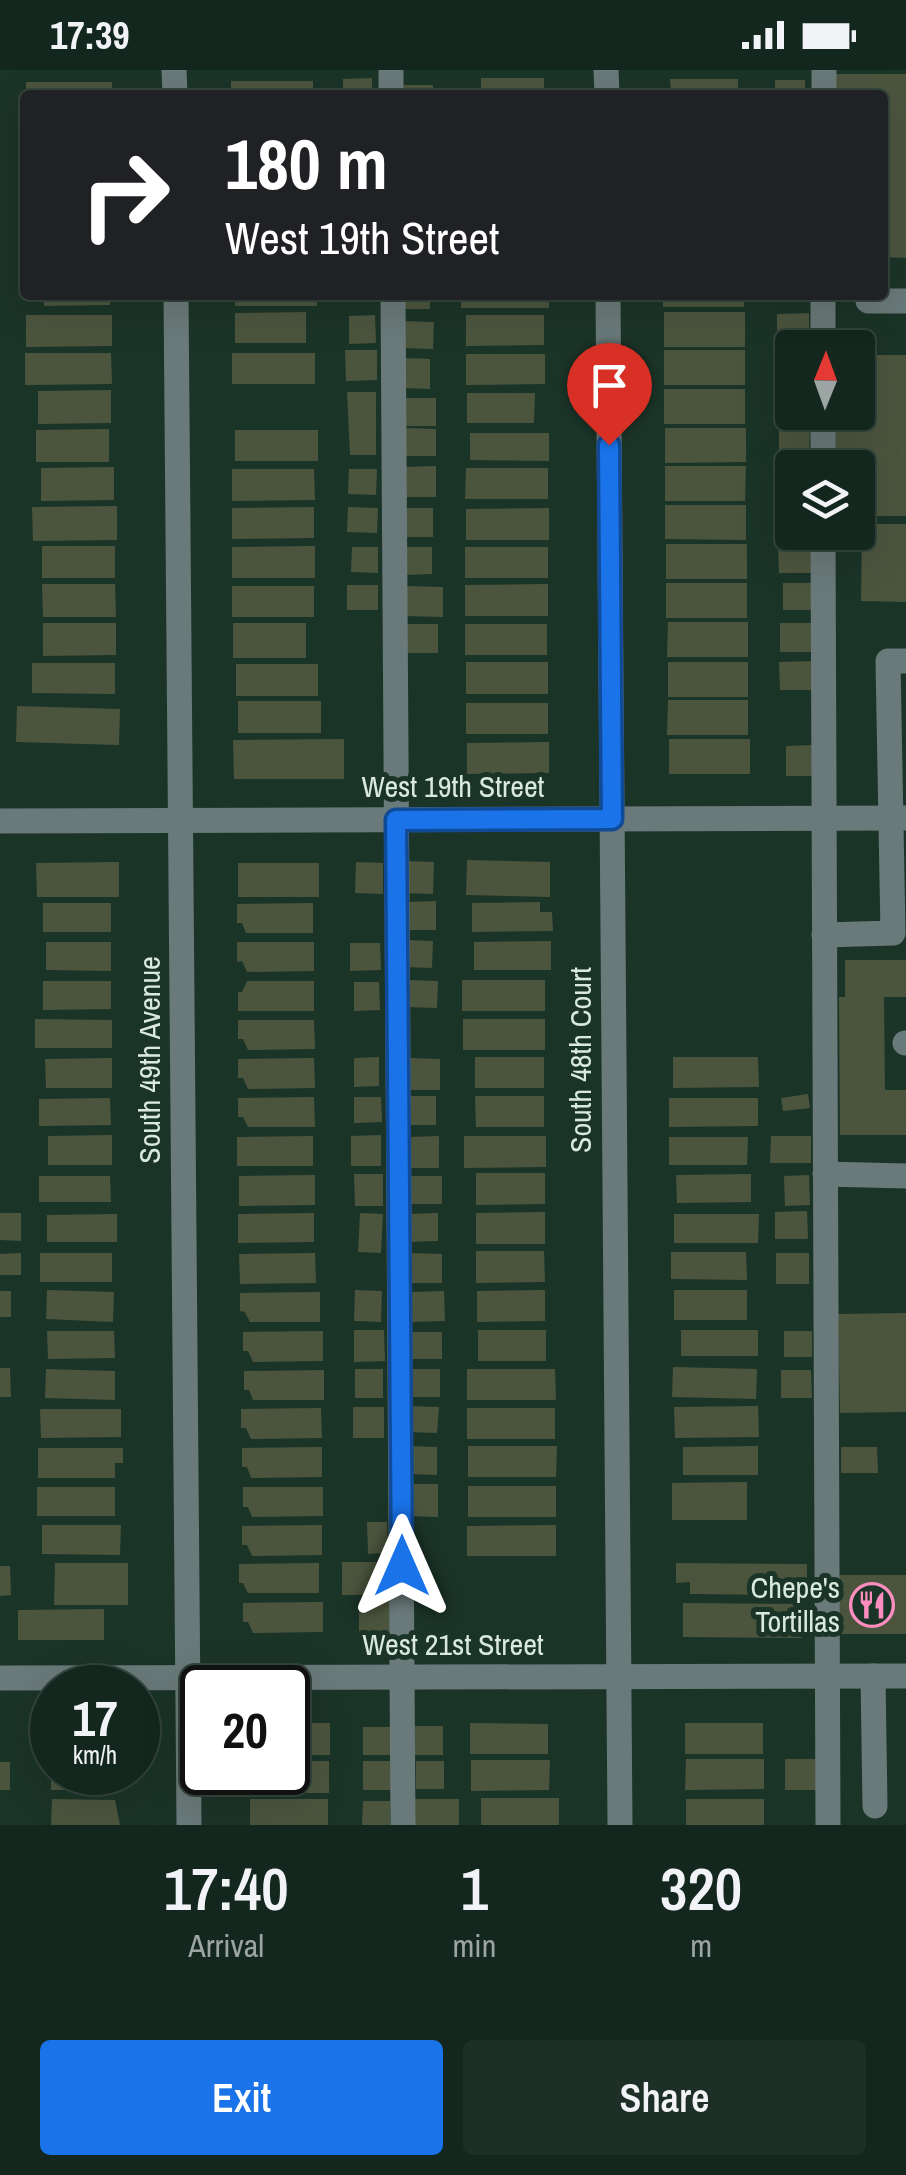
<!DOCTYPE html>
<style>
body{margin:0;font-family:"Archivo Narrow",sans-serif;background:#1d2f27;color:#f1f3f6;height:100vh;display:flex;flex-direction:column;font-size:38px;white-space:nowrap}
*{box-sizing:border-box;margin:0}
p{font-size:32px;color:#9da5a4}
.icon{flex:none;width:55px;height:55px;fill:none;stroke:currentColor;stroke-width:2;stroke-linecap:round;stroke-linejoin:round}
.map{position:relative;height:1755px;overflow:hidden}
.details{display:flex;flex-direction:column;background:#14271e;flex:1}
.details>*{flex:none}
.guide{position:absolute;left:20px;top:20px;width:868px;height:210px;border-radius:10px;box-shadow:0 10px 40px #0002,0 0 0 2px #33443c;background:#202124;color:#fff;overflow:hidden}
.needle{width:65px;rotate:1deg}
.buttons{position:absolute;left:775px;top:260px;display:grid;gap:20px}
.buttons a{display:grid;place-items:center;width:100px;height:100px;border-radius:10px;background:#14271e;box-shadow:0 10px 40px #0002,0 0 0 2px #33443c;font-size:50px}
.speed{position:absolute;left:30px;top:1595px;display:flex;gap:20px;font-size:50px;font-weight:700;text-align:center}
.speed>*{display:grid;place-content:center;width:130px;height:130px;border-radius:50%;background:#14271e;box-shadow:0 10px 40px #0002,0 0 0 2px #33443c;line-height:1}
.speed small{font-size:25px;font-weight:400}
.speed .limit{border:5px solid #111;border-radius:15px;background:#fff;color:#111}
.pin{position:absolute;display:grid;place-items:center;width:85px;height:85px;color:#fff;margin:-102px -42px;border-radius:50% 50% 50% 0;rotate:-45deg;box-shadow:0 0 10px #0007}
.pin .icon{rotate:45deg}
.me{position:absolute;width:110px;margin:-55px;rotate:0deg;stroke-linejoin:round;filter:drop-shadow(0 0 8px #0008)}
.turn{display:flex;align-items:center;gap:35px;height:210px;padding:0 40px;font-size:45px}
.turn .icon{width:130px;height:130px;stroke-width:2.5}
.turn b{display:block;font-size:70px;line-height:85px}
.eta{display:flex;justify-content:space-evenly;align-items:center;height:170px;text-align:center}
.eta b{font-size:60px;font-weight:600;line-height:70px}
.primary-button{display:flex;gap:20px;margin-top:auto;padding:20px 40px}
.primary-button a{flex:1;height:115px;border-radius:10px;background:#1a73e8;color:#fff;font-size:40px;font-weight:600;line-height:115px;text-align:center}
.primary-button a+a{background:#1d2f27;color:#f1f3f6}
.status{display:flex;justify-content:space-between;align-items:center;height:70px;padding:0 50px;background:#14271e;direction:ltr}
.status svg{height:28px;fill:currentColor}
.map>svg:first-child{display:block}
.building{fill:#4b553e}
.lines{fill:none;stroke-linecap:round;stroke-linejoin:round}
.minor{stroke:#6a7979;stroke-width:25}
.route-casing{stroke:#114b97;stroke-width:25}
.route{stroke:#1a73e8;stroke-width:18}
.labels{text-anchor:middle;stroke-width:10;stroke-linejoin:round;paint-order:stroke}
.street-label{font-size:30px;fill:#dae9e0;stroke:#1b3428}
.poi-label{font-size:30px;fill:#dae9e0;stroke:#1b3428;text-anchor:end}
</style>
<div class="status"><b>17:39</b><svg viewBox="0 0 49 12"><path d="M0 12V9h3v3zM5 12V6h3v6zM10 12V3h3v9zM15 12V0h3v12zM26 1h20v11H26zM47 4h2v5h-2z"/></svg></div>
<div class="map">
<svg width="906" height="1755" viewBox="0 0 906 1755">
<rect width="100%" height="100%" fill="#1b3428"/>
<!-- building -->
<g class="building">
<polygon points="834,4 906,4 906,188 882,187 882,25 834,25"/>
<polygon points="372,8 372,25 343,25 343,9"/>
<rect x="481" y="8" width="63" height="17"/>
<polygon points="670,9 738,9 738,25 671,25"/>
<rect x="775" y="10" width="30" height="15"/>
<rect x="231" y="11" width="82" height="14"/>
<rect x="26" y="12" width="86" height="13"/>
<rect x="401" y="15" width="32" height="10"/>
<polygon points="44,225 110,225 110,235 44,236"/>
<rect x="235" y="225" width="82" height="11"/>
<rect x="401" y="225" width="29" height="14"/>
<rect x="461" y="225" width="88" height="13"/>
<rect x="663" y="225" width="81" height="12"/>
<polygon points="306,242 306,273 235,273 235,243"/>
<rect x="664" y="242" width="81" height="35"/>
<polygon points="809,243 809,273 777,273 777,244"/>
<polygon points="26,245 112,245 112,276 26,277"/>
<polygon points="375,245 376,273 349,274 349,246"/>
<polygon points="466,245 544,245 544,275 466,276"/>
<polygon points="402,251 434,252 433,279 402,278"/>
<polygon points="345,280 377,280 377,310 346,311"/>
<rect x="664" y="280" width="81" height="35"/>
<polygon points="25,283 111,283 112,314 25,315"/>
<rect x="232" y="283" width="83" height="31"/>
<polygon points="466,284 545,284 545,314 466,315"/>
<polygon points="858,285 906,285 906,446 858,446 858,398 834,398 834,350 857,350"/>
<polygon points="404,288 430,289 430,319 403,318"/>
<rect x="664" y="319" width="81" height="35"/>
<polygon points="111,320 111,353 38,354 38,321"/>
<polygon points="774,320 792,320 792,342 809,342 809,349 774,349"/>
<polygon points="347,322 376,322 376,385 350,385"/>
<polygon points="467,323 535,323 534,353 467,353"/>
<rect x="404" y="328" width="32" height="28"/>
<polygon points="404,358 436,359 436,386 404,386"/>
<polygon points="665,358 746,358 746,392 665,393"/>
<polygon points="109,359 109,392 36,392 36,360"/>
<rect x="235" y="360" width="83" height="31"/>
<polygon points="779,360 810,360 809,386 779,385"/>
<polygon points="470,363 549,363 549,391 470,390"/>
<polygon points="436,396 436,427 404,427 404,397"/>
<polygon points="665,396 746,396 745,431 665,431"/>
<polygon points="114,397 114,430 41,431 41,398"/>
<polygon points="780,397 792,397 792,424 779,424"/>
<polygon points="466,398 548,398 548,429 465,429"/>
<polygon points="232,399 314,399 315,430 232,431"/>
<polygon points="349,399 377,399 376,425 348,424"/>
<polygon points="665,435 746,435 746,470 665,469"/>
<polygon points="117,436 117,470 33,471 32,437"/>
<polygon points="314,437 314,468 232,469 232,438"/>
<polygon points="348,437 378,438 377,463 347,462"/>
<polygon points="405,438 433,438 433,467 404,467"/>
<polygon points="549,438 549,470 466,470 466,439"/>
<polygon points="862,454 906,454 906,532 861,531"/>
<rect x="666" y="474" width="81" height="35"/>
<polygon points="811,474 811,503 779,503 778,475"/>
<rect x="42" y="476" width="73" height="32"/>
<polygon points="315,476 315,508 232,508 232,477"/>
<polygon points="352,477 378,477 378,503 351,502"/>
<polygon points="404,477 432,477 432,504 404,505"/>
<rect x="465" y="477" width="83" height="31"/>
<rect x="666" y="513" width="81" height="35"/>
<polygon points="783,513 812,513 813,540 783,540"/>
<polygon points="42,514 115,514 116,547 43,547"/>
<polygon points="548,514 548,546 465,546 465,515"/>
<rect x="347" y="515" width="31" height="25"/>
<rect x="232" y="516" width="82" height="31"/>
<polygon points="405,516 443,517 443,547 404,546"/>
<polygon points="668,552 748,552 748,587 667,587"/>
<polygon points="43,553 116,553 116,585 43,586"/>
<rect x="233" y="553" width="73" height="35"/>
<rect x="780" y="553" width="32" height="29"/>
<rect x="406" y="554" width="32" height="29"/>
<rect x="465" y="554" width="82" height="31"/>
<polygon points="812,591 812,620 780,620 779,592"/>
<rect x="466" y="592" width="82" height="32"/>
<rect x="668" y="592" width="80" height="35"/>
<polygon points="32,593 115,593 115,624 32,623"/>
<rect x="236" y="594" width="82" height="32"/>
<polygon points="668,630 748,630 748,665 667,665"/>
<rect x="238" y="631" width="83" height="32"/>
<rect x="466" y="633" width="82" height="31"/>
<polygon points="17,636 120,639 119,675 16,672"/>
<polygon points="344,669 344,709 234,709 233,670"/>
<rect x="669" y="669" width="81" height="35"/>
<polygon points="549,672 549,703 467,704 467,673"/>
<polygon points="814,675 815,706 786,706 786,676"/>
<polygon points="467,790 550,792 550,827 466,825"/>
<polygon points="405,791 434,792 433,824 405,823"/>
<polygon points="119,792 119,827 37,827 36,793"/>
<polygon points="356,792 383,793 383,824 355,823"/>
<rect x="238" y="793" width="81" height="34"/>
<polygon points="436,831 436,860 406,860 406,832"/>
<polygon points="540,832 540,842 552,842 553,861 472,862 472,833"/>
<rect x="43" y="833" width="68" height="29"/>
<polygon points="313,833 313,863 246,863 242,853 237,853 237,834"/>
<polygon points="405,870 433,871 432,898 405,897"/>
<polygon points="551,871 551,900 474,900 474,872"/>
<polygon points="46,872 111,872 111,901 46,900"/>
<polygon points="237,872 314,872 314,901 247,902 242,891 237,892"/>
<polygon points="350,873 380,873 381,900 350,901"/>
<polygon points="845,890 906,890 906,927 884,927 885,1020 906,1020 906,1065 840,1065 839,927 845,927"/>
<polygon points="408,910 438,911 437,938 407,937"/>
<rect x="462" y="910" width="83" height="31"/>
<polygon points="43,911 111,911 111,939 43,940"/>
<polygon points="247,911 314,911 314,941 238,941 238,922 242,922"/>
<polygon points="354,912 379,912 380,940 354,941"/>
<polygon points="35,949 112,950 112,978 35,978"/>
<rect x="463" y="949" width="82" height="31"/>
<polygon points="238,950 314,950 315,979 248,980 243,969 238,969"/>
<polygon points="379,987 379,1016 354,1017 354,988"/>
<rect x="475" y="987" width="69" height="31"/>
<polygon points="673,987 758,987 759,1017 673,1018"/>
<polygon points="112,988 112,1018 46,1018 45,989"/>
<polygon points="314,988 315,1018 248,1019 243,1008 238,1008 238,989"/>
<polygon points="409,988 440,989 440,1020 408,1020"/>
<polygon points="808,1024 810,1038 783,1041 781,1028"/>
<rect x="406" y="1026" width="30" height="29"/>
<polygon points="475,1026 544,1026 544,1057 476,1057"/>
<polygon points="314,1027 315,1057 248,1057 243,1047 238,1047 238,1028"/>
<polygon points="354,1027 381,1027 382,1052 354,1053"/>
<polygon points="110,1028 111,1055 39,1056 39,1029"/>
<polygon points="669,1028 758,1028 758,1056 669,1057"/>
<polygon points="112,1065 112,1095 48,1095 48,1066"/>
<polygon points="381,1065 381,1096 351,1096 351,1066"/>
<polygon points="313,1066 313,1096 237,1096 237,1067"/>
<polygon points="439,1066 439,1098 409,1098 408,1067"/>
<polygon points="464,1066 546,1066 546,1097 464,1098"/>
<polygon points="771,1066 811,1066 811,1093 770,1093"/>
<polygon points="669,1067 748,1067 747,1095 669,1095"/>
<polygon points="476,1103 545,1103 545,1134 476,1135"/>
<polygon points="354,1104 383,1104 383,1136 355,1136"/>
<polygon points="751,1104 751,1132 677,1133 676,1105"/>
<polygon points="315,1105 315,1135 239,1136 239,1106"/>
<polygon points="809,1105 810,1135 785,1136 784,1106"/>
<polygon points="39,1106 110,1106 111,1132 39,1132"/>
<rect x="406" y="1106" width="36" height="28"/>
<polygon points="807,1141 808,1169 775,1169 775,1142"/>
<polygon points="545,1142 545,1174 476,1174 476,1143"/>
<polygon points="0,1143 21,1143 21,1171 0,1170"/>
<polygon points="314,1143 314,1172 238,1173 238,1144"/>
<polygon points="360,1143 383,1144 381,1183 358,1182"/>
<polygon points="438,1143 438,1171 408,1172 408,1144"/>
<polygon points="117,1144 117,1172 47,1172 47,1145"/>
<polygon points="674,1144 759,1144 758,1173 674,1173"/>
<polygon points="476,1181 544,1181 545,1212 476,1213"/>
<polygon points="671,1182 746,1182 747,1210 671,1209"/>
<polygon points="21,1183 21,1205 0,1205 0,1184"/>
<rect x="40" y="1183" width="72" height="29"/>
<polygon points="315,1183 316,1213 240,1214 239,1184"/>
<polygon points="409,1183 442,1184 442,1213 409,1213"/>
<rect x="776" y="1183" width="33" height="31"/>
<polygon points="47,1220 114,1222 113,1252 46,1249"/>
<polygon points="355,1220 382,1221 381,1252 354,1251"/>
<polygon points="545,1220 545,1251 477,1252 477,1221"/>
<rect x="674" y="1220" width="73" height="30"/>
<rect x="0" y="1221" width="11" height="26"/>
<polygon points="444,1221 445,1251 411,1252 411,1222"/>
<polygon points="320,1222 320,1252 250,1252 245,1242 240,1241 240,1223"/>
<polygon points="906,1243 906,1342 840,1343 838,1244"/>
<polygon points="354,1260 384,1260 385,1291 354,1292"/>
<rect x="478" y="1260" width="68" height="31"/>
<rect x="681" y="1260" width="77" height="26"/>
<polygon points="47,1261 114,1261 115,1288 48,1289"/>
<polygon points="323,1261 323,1291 253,1292 248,1281 243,1281 243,1262"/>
<rect x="784" y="1261" width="28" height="26"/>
<rect x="412" y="1262" width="30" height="27"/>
<polygon points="673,1297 757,1299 756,1329 672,1327"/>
<polygon points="0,1298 10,1298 11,1327 0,1327"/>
<polygon points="46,1299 115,1301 115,1330 45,1328"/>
<rect x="355" y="1299" width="28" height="29"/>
<rect x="412" y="1299" width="28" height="28"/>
<polygon points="467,1299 555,1299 556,1330 467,1330"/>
<polygon points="324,1300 324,1330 253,1330 249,1320 244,1320 244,1301"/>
<polygon points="781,1300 811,1300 812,1328 781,1328"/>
<polygon points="409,1336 439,1337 437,1363 408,1362"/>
<polygon points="758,1336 759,1367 675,1368 674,1337"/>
<rect x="353" y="1337" width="31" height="31"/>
<polygon points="321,1338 322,1368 251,1369 246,1358 241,1358 241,1339"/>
<rect x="467" y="1338" width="88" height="31"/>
<polygon points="40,1339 121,1339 121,1367 41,1368"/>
<polygon points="410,1376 437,1377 437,1405 410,1404"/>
<polygon points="468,1376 557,1376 556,1407 468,1407"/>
<polygon points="758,1376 758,1405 683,1405 683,1377"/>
<polygon points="322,1377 322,1407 251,1408 247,1397 242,1397 242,1378"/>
<polygon points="841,1377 877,1377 878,1403 841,1403"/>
<polygon points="38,1378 123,1378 123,1393 115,1393 115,1408 38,1408"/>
<polygon points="747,1412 747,1450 672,1450 672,1413"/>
<polygon points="409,1414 438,1414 438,1447 408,1446"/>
<rect x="468" y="1416" width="88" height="31"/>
<rect x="37" y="1417" width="78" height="29"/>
<polygon points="243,1417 323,1417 323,1446 252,1447 248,1437 243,1437"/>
<polygon points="367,1452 387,1452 388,1483 368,1484"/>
<polygon points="42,1455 121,1455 120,1485 42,1484"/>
<polygon points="322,1455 322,1485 252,1486 247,1475 242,1475 242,1456"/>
<polygon points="556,1455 556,1486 467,1486 467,1456"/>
<rect x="342" y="1492" width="45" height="33"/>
<polygon points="55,1493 128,1493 128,1535 54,1535"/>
<polygon points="319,1493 319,1523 248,1523 243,1513 239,1513 239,1494"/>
<polygon points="676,1493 807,1494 807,1525 690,1524 690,1512 676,1513"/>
<polygon points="0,1496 10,1496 11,1525 0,1526"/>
<rect x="838" y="1505" width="68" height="59"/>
<rect x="359" y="1531" width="30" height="32"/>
<polygon points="323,1532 323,1562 253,1563 248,1552 243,1552 243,1533"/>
<polygon points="683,1533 803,1534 802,1568 683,1567"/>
<polygon points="104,1539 104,1570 18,1570 18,1540"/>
<rect x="288" y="1653" width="42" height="32"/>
<polygon points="470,1653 548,1654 548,1684 470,1684"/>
<rect x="685" y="1653" width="78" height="31"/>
<rect x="37" y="1654" width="15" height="30"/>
<rect x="415" y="1656" width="28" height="29"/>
<rect x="363" y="1657" width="28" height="28"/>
<polygon points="686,1689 764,1689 764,1719 685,1720"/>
<rect x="785" y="1689" width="31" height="31"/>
<polygon points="471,1690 550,1690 549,1720 471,1721"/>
<polygon points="288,1691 329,1691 329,1723 251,1723 251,1702 288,1702"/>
<rect x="363" y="1691" width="28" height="29"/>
<rect x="416" y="1691" width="28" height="28"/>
<rect x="0" y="1692" width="10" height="28"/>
<polygon points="51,1702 114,1702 119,1714 115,1720 51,1720"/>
<rect x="481" y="1728" width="78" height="27"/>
<polygon points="52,1729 115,1730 120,1755 51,1755"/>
<rect x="250" y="1729" width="78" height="26"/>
<rect x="415" y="1729" width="44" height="26"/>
<rect x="686" y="1729" width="78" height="26"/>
<polygon points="363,1731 390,1731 390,1755 362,1755"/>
</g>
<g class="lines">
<!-- minor -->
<g class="minor">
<polyline points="174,0 175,25"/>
<polyline points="391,0 391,25"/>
<polyline points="606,0 607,25"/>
<polyline points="824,25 824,0"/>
<polyline points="176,225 189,1755"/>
<polyline points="393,225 403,1755"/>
<polyline points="608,225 620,1755"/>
<polyline points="868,231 906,231"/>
<polyline points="823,278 823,225"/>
<polyline points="823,398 823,342"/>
<polyline points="823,462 828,1755"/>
<polyline points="0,751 906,748"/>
<polyline points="824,865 893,863 888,591 906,591"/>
<polyline points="905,973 906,973"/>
<polyline points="825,1104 906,1106"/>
<polyline points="873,1606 875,1736"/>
<polyline points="0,1608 906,1606"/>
</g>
</g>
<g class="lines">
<!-- route casing -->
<g class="route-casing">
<polyline id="route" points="402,1496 396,750 612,749 609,375"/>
</g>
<!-- route -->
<use href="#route" class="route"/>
</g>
<!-- icons -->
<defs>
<g id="restaurant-ring" transform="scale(2.25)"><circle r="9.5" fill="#1b3428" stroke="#fd8ebf" stroke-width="1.5"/><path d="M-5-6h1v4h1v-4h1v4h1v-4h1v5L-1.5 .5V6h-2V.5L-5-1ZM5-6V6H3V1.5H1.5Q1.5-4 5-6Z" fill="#fd8ebf"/></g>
</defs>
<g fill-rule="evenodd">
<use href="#restaurant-ring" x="872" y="1535"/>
</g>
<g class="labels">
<!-- street labels -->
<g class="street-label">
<text x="453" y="727">West 19th Street</text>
<text transform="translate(150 990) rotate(-90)" y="10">South 49th Avenue</text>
<text transform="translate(581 990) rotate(-90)" y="10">South 48th Court</text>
<text x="453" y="1585">West 21st Street</text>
</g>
<!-- poi labels -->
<g class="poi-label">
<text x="840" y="1528">Chepe's<tspan x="840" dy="34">Tortillas</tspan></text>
</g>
</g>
</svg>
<div class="buttons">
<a><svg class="needle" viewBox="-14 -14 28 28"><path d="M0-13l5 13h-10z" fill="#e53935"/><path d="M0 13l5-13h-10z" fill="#9da5a4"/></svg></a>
<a><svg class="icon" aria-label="layers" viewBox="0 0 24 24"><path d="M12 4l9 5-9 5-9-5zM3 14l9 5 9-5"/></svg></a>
</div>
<div class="speed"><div>17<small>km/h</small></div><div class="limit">20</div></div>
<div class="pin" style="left:609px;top:375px;background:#d93025"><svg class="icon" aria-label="arrive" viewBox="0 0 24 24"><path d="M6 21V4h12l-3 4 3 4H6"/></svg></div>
<svg class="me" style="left:402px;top:1496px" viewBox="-20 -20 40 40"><path d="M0-17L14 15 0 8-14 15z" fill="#1a73e8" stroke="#fff" stroke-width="4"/></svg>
<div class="guide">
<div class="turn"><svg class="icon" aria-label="right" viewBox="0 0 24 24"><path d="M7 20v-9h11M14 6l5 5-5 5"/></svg><div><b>180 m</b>West 19th Street</div></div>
</div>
</div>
<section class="details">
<div class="eta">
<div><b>17:40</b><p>Arrival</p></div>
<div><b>1</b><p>min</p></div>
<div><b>320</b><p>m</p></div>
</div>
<div class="primary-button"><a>Exit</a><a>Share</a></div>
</section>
